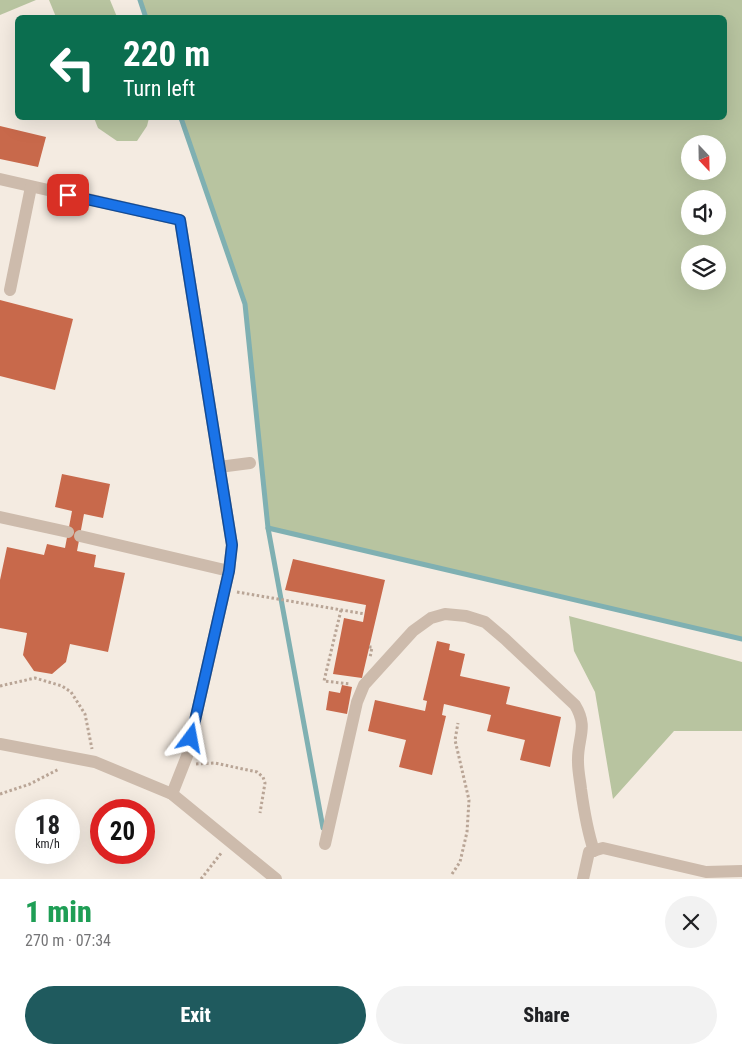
<!DOCTYPE html>
<meta charset="utf-8">
<style>
body{margin:0;font-family:"Roboto Condensed",sans-serif;background:#f2f2f2;color:#202124;height:100vh;display:flex;flex-direction:column;font-size:19px;white-space:nowrap}
*{box-sizing:border-box;margin:0}
p{font-size:16px;color:#757577}
.icon{flex:none;width:28px;height:28px;fill:none;stroke:currentColor;stroke-width:2;stroke-linecap:round;stroke-linejoin:round}
.map{position:relative;height:879px;overflow:hidden}
.details{display:flex;flex-direction:column;background:#fff;flex:1}
.details>*{flex:none}
.top-card{position:absolute;left:15px;top:15px;width:712px;height:105px;border-radius:8px;box-shadow:0 5px 20px #0002;background:#0b6e4f;color:#fff;overflow:hidden}
.needle{width:32px;rotate:158deg}
.tools{position:absolute;left:681px;top:135px;display:grid;gap:10px}
.tools a{display:grid;place-items:center;width:45px;height:45px;border-radius:50%;background:#fff;box-shadow:0 5px 20px #0002;font-size:25px}
.speed{position:absolute;left:15px;top:799px;display:flex;gap:10px;font-size:25px;font-weight:700;text-align:center}
.speed>*{display:grid;place-content:center;width:65px;height:65px;border-radius:50%;background:#fff;box-shadow:0 5px 20px #0002;line-height:1}
.speed small{font-size:12px;font-weight:400}
.speed .limit{border:8px solid #d22;background:#fff;color:#111}
.pin{position:absolute;display:grid;place-items:center;width:42px;height:42px;color:#fff;margin:-21px;border-radius:10px;box-shadow:0 2px 8px #0006}
.me{position:absolute;width:55px;margin:-28px;rotate:13deg;stroke-linejoin:round;filter:drop-shadow(0 0 4px #0008)}
.turn{display:flex;align-items:center;gap:18px;height:105px;padding:0 25px;font-size:22px}
.turn .icon{width:65px;height:65px;stroke-width:2.5}
.turn b{display:block;font-size:35px;line-height:42px}
.round{display:grid;place-items:center;flex:none;width:52px;height:52px;border-radius:26px;background:#f2f2f2}
.head{display:flex;align-items:center;justify-content:space-between;height:85px;padding:0 25px}
h1{font-size:30px;font-weight:800;line-height:38px;color:#1e9e55}
.cta{display:flex;gap:10px;margin-top:auto;padding:10px 25px}
.cta a{flex:1;height:58px;border-radius:30px;background:#1f5a5e;color:#fff;font-size:20px;font-weight:800;line-height:58px;text-align:center}
.cta a+a{background:#f2f2f2;color:#202124}
.map>svg:first-child{display:block}
.green{fill:#b8c4a0;fill-rule:evenodd}
.lines{fill:none;stroke-linecap:round;stroke-linejoin:round}
.stream{stroke:#7fb0b2;stroke-width:5}
.building{fill:#c8694b}
.path{stroke:#b9a596;stroke-width:3;stroke-dasharray:2.5 2.5;stroke-linecap:butt}
.minor{stroke:#cdbbac;stroke-width:12}
.route-casing{stroke:#114b97;stroke-width:12}
.route{stroke:#1a73e8;stroke-width:9}
</style>
<div class="map">
<svg width="742" height="879" viewBox="0 0 742 879">
<rect width="100%" height="100%" fill="#f4ebe1"/>
<!-- green -->
<g class="green">
<polygon points="0,0 36,0 0,15"/>
<polygon points="49,0 110,0 117,17 56,17"/>
<path d="M140,0H742V639L268,528L245,304L181,118H725V18H146ZM690,144H718V171H690ZM690,199H718V226H690ZM690,254H718V281H690Z"/>
<polygon points="94,118 149,118 147,126 137,141 117,141 98,128"/>
<polygon points="569,616 742,662 742,731 674,731 613,799 595,692 574,651"/>
</g>
<g class="lines">
<!-- stream -->
<g class="stream">
<polyline points="140,0 146,18"/>
<polyline points="181,118 245,304 268,528 323,828"/>
<polyline points="268,528 742,639"/>
</g>
</g>
<!-- building -->
<g class="building">
<polygon points="0,126 46,137 38,167 0,159"/>
<polygon points="0,300 73,319 55,390 0,376"/>
<polygon points="62,474 110,484 103,518 84,514 77,551 96,555 94,567 125,573 108,652 70,644 66,662 52,674 34,671 23,655 27,633 0,628 0,580 7,547 44,555 47,544 65,548 72,511 55,507"/>
<polygon points="293,559 385,580 362,678 333,674 344,618 363,622 366,605 285,590"/>
<polygon points="437,641 450,644 449,650 465,654 460,676 510,687 506,704 561,717 550,767 520,760 525,740 487,731 491,715 444,704 442,715 446,716 432,775 399,767 406,740 368,731 375,700 425,711 427,701 423,700"/>
<polygon points="342,685 352,687 347,714 326,710 329,691 340,693"/>
</g>
<g class="lines">
<!-- path -->
<g class="path">
<polyline points="237,592 365,614"/>
<polyline points="341,610 324,681 350,684"/>
<polyline points="369,647 372,647 370,658"/>
<polyline points="0,686 35,678 62,686 71,692 85,714 92,749"/>
<polyline points="196,764 215,763 257,772 263,777 265,783 260,813"/>
<polyline points="0,794 30,784 59,769"/>
<polyline points="452,874 460,862 467,832 469,800 455,740 458,723"/>
<polyline points="201,879 222,852"/>
</g>
<!-- minor -->
<g class="minor">
<polyline points="0,179 180,220 232,545 229,571 187,756 172,794"/>
<polyline points="10,290 31,187"/>
<polyline points="219,467 250,463"/>
<polyline points="0,517 68,532"/>
<polyline points="80,536 229,571"/>
<polyline points="0,744 95,762 172,794 276,879"/>
<path d="M325,844L357,702L364,685L413,631L431,618L445,614L466,616L485,622L505,639L575,705C589,728 577,738 578,762C578,771 580,780 581,789C584,811 587,830 594,851"/>
<polyline points="583,879 589,852 603,848 706,872 742,871"/>
</g>
</g>
<g class="lines">
<!-- route casing -->
<g class="route-casing">
<polyline id="route" points="68,195 180,220 232,545 229,571 191,738"/>
</g>
<!-- route -->
<use href="#route" class="route"/>
</g>
</svg>
<div class="tools">
<a><svg class="needle" viewBox="-14 -14 28 28"><path d="M0-13l5 13h-10z" fill="#e53935"/><path d="M0 13l5-13h-10z" fill="#757577"/></svg></a>
<a><svg class="icon" aria-label="sound" viewBox="0 0 24 24"><path d="M4 9h4l5-4v14l-5-4H4zM17 9q2 3 0 6"/></svg></a>
<a><svg class="icon" aria-label="layers" viewBox="0 0 24 24"><path d="M12 4l9 5-9 5-9-5zM3 14l9 5 9-5"/></svg></a>
</div>
<div class="speed"><div>18<small>km/h</small></div><div class="limit">20</div></div>
<div class="pin" style="left:68px;top:195px;background:#d93025"><svg class="icon" aria-label="arrive" viewBox="0 0 24 24"><path d="M6 21V4h12l-3 4 3 4H6"/></svg></div>
<svg class="me" style="left:191px;top:738px" viewBox="-20 -20 40 40"><path d="M0-17L14 15 0 8-14 15z" fill="#1a73e8" stroke="#fff" stroke-width="4"/></svg>
<div class="top-card">
<div class="turn"><svg class="icon" aria-label="left" viewBox="0 0 24 24"><path d="M17 20v-9H6M10 6l-5 5 5 5"/></svg><div><b>220 m</b>Turn left</div></div>
</div>
</div>
<section class="details">
<div class="head"><div><h1>1 min</h1><p>270 m · 07:34</p></div><a class="round"><svg class="icon" aria-label="close" viewBox="0 0 24 24"><path d="M6 6l12 12M18 6L6 18"/></svg></a></div>
<div class="cta"><a>Exit</a><a>Share</a></div>
</section>
